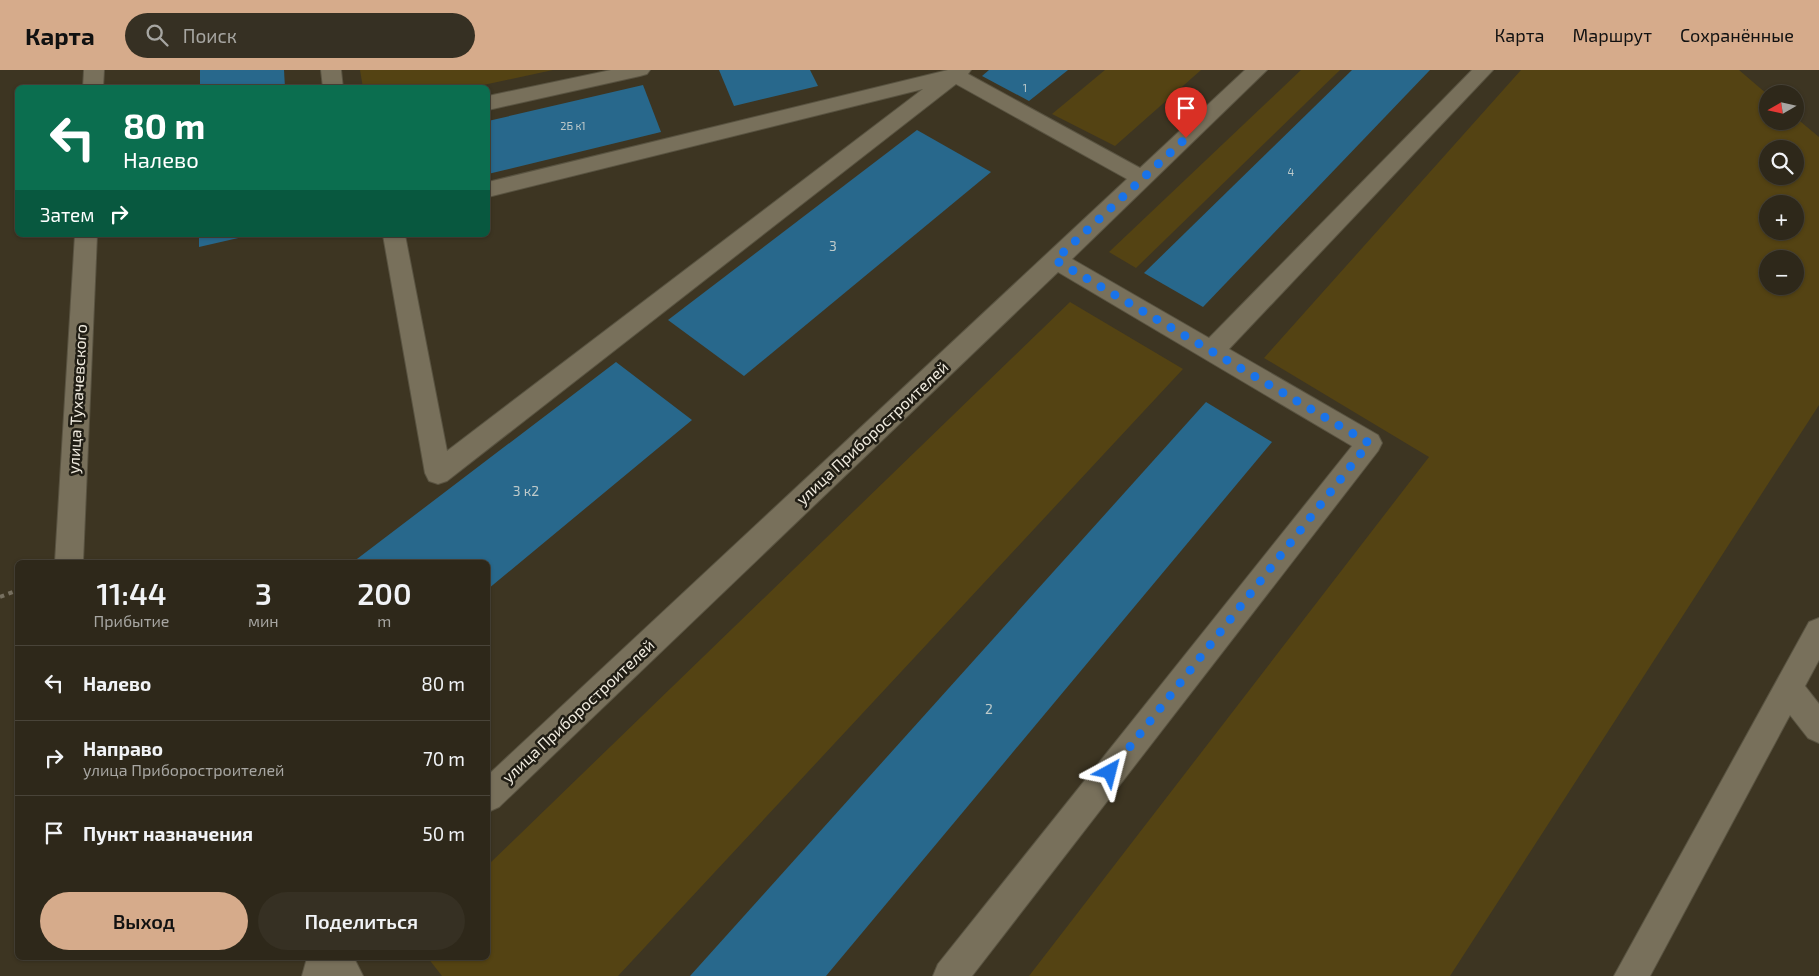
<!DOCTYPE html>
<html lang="ru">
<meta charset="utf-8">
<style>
body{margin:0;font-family:"Exo 2",sans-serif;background:#363023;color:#f1f3f6;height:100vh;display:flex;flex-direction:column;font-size:19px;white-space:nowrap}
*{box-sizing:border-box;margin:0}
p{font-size:16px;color:#a7a6a2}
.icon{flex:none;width:28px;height:28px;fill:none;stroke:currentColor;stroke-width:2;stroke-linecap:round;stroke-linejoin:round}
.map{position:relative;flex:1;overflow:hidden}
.panel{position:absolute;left:15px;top:490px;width:475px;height:400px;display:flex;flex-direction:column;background:#2e281a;border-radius:8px;box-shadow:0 1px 4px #0004,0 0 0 1px #494439}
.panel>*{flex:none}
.guide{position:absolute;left:15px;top:15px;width:475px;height:152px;border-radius:8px;box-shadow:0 1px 4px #0004,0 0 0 1px #494439;background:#0b6e4f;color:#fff;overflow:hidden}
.needle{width:32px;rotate:261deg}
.tools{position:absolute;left:1759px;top:15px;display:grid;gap:10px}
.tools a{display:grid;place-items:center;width:45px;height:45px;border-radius:50%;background:#2e281a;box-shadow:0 1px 4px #0004,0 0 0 1px #494439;font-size:25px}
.pin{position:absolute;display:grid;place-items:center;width:42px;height:42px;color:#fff;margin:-51px -21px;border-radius:50% 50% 50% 0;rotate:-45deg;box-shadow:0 0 5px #0007}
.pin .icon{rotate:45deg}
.me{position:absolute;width:55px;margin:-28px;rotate:38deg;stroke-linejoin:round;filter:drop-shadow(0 0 4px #0008)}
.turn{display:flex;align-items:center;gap:18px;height:105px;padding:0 25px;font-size:22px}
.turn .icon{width:65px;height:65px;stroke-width:2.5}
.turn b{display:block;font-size:35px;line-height:42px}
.then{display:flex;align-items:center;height:48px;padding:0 25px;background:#0003;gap:10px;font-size:19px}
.eta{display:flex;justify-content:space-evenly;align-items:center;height:85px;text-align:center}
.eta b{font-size:30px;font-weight:600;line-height:35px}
.action{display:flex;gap:10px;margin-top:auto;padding:10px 25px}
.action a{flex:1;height:58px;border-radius:30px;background:#d6ab8b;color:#111;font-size:20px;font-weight:600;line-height:58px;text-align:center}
.action a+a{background:#363023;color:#f1f3f6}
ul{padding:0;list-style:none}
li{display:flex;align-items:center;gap:15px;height:75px;padding:0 25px;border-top:1px solid #494439}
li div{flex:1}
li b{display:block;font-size:19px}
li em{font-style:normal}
header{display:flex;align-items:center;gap:30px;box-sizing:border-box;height:70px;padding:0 25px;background:#d6ab8b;color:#111}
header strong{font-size:24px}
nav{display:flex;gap:28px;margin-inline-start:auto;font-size:18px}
.search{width:350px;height:45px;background:#363023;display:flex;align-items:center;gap:12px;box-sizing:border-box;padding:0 18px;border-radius:28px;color:#a7a6a2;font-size:19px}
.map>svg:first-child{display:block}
.green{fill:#544313;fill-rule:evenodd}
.building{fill:#28688c}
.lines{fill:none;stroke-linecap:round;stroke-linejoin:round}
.minor-casing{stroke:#595341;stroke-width:2}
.path{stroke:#777060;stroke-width:4;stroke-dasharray:4.5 4.5;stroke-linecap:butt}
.minor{fill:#78705b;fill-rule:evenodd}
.route{stroke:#1a73e8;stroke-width:9;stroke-dasharray:0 16.2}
.labels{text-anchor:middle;stroke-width:5;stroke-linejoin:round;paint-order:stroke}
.far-number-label{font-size:11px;fill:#becaca}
.number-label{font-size:14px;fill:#becaca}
.street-label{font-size:16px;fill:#f0ebdf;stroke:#201d14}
</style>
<header>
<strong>Карта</strong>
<div class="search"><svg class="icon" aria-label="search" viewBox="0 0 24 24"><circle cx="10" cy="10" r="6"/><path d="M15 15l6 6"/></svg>Поиск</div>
<nav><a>Карта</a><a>Маршрут</a><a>Сохранённые</a></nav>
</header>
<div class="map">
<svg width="1819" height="906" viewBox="0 0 1819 906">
<rect width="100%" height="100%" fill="#3d3522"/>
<!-- green -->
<g class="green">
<polygon points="360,0 553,0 474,17 363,18"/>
<polygon points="1105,0 1201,0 1115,76 1052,44"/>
<polygon points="1301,0 1340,0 1136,198 1109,182"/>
<path d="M1521,0H1739L1767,24L1768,51H1795V47L1819,67V335L1450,906H1029L1429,387L1264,288ZM1768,79H1795V106H1768ZM1768,134H1795V161H1768ZM1768,189H1795V216H1768Z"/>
<polygon points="1070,232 1183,299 618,906 442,906 428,888 488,888 488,795"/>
</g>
<!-- building -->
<g class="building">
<polygon points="200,0 284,0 285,18 200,18"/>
<polygon points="719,0 810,0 818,16 734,36"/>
<polygon points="989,0 1068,0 1029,31 982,6"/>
<polygon points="1352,0 1430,0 1203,237 1144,203"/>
<polygon points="643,15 661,62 488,104 488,51"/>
<polygon points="917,60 991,102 744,306 668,250"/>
<polygon points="199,165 247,165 247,166 199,177"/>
<polygon points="616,292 692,350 488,519 488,492 353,492"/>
<polygon points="1206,332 1272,372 826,906 690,906"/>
</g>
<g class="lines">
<!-- minor casing -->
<g class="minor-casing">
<g id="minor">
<polygon points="84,0 104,0 103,18 83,18"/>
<polygon points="321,0 341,0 343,18 323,18"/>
<polygon points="611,0 650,0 647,4 640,6 488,40 488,26"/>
<polygon points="948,0 971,0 968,4 1140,98 1245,0 1267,0 1072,189 1209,268 1472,0 1493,0 1229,279 1378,365 1382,373 1378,381 972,906 933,906 938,894 1352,376 1058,202 499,737 488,742 488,705 1127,109 956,14 447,411 438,414 429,411 425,403 383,165 405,165 447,381 923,19 488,127 488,112"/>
<polygon points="75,165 97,165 83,492 55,492"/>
<polygon points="1819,548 1819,590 1805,616 1819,634 1819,673 1808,668 1790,645 1650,906 1614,906 1809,552"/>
<polygon points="307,888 354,888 363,906 302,906"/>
</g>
</g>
<!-- path -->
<polyline class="path" points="0,527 18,520"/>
<!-- minor -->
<use href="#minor" class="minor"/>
</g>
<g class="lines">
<!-- route -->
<polyline class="route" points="1110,702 1369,373 1055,190 1186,68"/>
</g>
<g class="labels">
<!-- far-number labels -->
<g class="far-number-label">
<text x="1025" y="22">1</text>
<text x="573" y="60">2Б к1</text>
<text x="1291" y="106">4</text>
</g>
<!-- number labels -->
<g class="number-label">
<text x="833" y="181">3</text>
<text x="526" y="426">3 к2</text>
<text x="989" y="644">2</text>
</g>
<!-- street labels -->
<g class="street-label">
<text transform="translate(77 329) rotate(-87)" y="6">улица Тухачевского</text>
<text transform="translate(872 363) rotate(-43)" y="6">улица Приборостроителей</text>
<text transform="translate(578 641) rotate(-43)" y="6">улица Приборостроителей</text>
</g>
</g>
</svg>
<div class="tools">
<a><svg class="needle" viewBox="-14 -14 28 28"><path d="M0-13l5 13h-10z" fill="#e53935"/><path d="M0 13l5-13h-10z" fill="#a7a6a2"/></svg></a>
<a><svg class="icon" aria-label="search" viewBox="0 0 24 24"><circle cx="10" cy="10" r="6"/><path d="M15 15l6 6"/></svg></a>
<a>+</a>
<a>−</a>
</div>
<div class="pin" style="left:1186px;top:68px;background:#d93025"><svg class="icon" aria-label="arrive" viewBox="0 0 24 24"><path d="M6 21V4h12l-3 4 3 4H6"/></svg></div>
<svg class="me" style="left:1110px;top:702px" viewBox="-20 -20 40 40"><path d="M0-17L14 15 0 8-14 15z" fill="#1a73e8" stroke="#fff" stroke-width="4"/></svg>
<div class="guide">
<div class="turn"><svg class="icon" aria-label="left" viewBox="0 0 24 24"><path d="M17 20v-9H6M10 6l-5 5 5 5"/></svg><div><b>80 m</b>Налево</div></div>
<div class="then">Затем<svg class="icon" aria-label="right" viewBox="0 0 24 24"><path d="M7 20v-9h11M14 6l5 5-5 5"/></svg></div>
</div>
<section class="panel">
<div class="eta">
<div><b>11:44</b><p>Прибытие</p></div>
<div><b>3</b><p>мин</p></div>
<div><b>200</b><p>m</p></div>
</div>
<ul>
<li><svg class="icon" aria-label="left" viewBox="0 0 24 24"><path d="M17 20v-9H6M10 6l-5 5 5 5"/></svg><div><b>Налево</b></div><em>80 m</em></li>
<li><svg class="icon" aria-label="right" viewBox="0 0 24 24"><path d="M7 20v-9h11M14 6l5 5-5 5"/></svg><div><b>Направо</b><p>улица Приборостроителей</p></div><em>70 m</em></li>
<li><svg class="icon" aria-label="arrive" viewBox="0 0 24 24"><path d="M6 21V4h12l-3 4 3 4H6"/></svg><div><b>Пункт назначения</b></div><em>50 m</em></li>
</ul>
<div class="action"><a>Выход</a><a>Поделиться</a></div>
</section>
</div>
